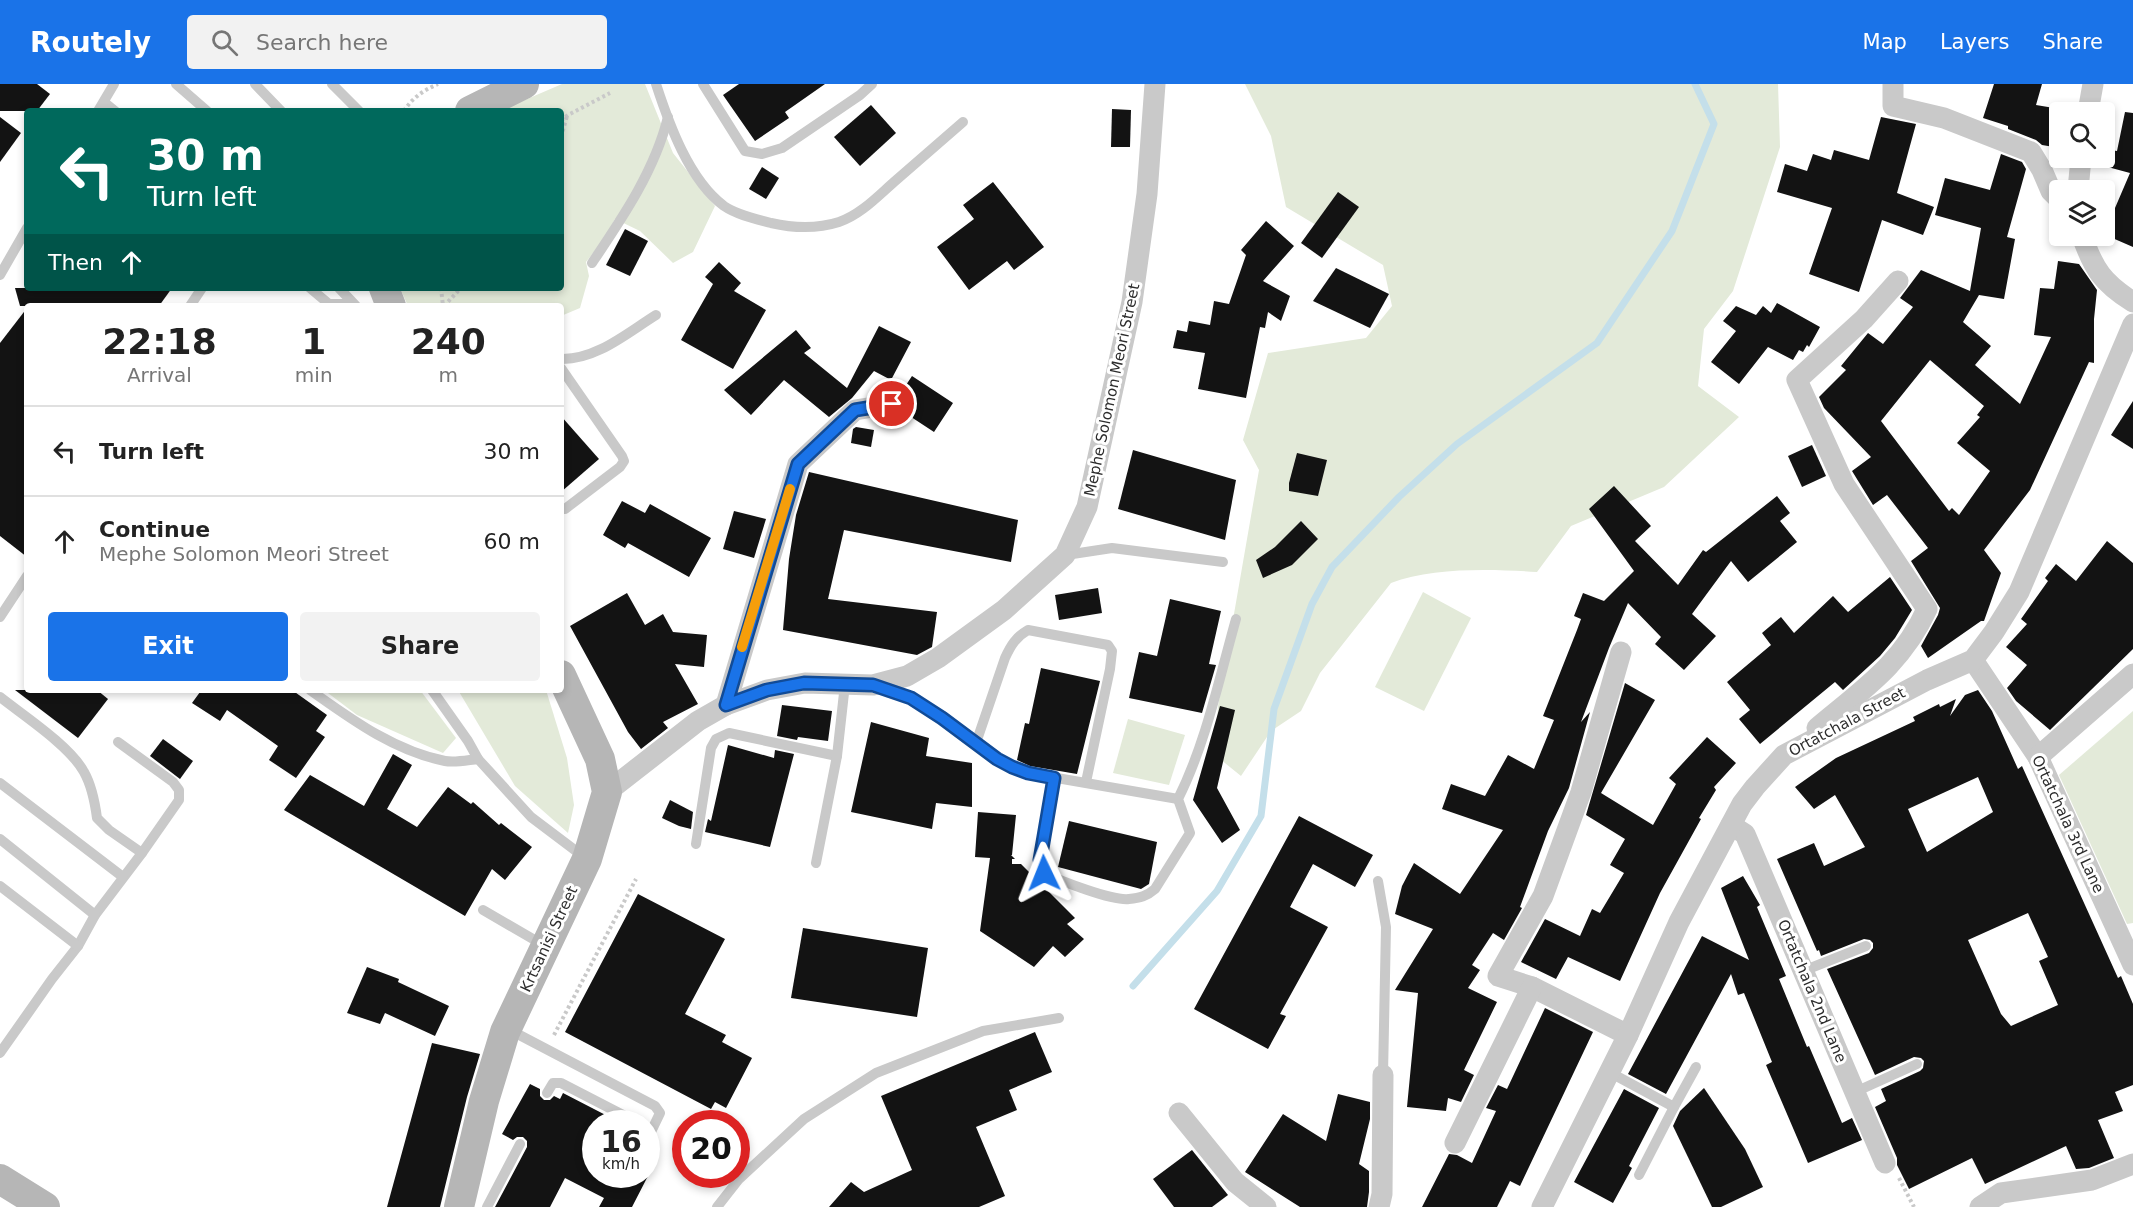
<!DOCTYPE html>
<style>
body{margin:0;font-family:"DejaVu Sans",sans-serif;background:#f2f2f2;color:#222;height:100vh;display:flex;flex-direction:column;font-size:22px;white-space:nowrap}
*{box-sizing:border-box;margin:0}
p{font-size:20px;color:#767676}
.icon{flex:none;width:33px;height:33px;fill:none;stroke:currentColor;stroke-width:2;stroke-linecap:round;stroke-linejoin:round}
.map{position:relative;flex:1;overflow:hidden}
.drawer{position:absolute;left:24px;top:219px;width:540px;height:390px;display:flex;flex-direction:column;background:#fff;border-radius:6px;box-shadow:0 3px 9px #0003}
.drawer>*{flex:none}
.top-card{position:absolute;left:24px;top:24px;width:540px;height:183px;border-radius:6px;box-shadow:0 3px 9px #0003;background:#00695c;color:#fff;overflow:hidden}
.controls{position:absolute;left:2049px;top:18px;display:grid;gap:12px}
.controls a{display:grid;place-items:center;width:66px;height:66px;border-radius:6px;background:#fff;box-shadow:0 3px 9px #0003;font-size:30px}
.speed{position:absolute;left:582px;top:1026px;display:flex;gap:12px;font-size:30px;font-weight:700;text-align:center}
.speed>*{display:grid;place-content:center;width:78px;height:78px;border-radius:50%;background:#fff;box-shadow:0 3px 9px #0003;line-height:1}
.speed small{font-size:15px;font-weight:400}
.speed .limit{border:9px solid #d22;background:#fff;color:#111}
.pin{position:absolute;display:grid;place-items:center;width:51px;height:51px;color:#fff;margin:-26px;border:3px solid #fff;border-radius:50%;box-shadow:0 2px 6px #0007}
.me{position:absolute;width:66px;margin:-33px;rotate:358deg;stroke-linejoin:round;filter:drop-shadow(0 0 4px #0008)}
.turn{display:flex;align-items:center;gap:21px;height:126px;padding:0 24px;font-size:27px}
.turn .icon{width:78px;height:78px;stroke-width:2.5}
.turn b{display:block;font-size:42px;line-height:51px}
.then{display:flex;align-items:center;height:57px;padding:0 24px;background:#0003;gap:12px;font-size:22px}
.eta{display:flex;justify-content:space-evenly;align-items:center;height:102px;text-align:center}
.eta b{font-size:36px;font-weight:700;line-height:42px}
.cta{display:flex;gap:12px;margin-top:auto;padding:12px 24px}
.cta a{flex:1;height:69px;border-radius:6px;background:#1a73e8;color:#fff;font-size:24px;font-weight:700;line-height:69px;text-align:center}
.cta a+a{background:#f2f2f2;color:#222}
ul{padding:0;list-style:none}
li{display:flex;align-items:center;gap:18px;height:90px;padding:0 24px;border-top:2px solid #e0e0e0}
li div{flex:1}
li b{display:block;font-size:22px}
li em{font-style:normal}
header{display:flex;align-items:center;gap:36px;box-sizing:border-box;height:84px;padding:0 30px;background:#1a73e8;color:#fff}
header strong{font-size:28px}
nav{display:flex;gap:33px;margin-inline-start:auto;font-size:21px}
.search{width:420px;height:54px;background:#f2f2f2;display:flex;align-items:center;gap:15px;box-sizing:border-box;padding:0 21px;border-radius:6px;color:#767676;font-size:22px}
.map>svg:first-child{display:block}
.green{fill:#e3ead9}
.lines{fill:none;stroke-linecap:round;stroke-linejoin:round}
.stream{stroke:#c4dfea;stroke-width:7}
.building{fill:#131313;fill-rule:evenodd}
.path{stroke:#c9c9c9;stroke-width:4;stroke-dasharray:3 3;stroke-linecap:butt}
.lane{stroke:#c9c9c9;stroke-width:10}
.street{stroke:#c9c9c9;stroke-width:21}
.secondary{stroke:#b6b6b6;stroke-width:30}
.route-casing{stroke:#114b97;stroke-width:15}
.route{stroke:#1a73e8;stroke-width:10}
.slow{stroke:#f59e0b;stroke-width:10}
.labels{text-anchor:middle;stroke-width:6;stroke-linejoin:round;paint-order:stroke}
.street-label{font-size:15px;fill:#2c2c2c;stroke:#fff}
</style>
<header>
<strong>Routely</strong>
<div class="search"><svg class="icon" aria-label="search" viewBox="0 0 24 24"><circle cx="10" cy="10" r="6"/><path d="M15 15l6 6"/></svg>Search here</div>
<nav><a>Map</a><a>Layers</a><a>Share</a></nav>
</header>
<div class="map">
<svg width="2133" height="1123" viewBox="0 0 2133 1123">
<rect width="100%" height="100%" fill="#fff"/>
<!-- green -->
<g class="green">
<polygon points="562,0 645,0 673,69 715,122 693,168 673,179 640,147 615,135 604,155 586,178 589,192 580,224 561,232 561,222 408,222 400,204 561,204 561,27 499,27"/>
<path d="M1245,0H1778L1780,63L1733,207L1704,245L1698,302L1739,333L1664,403L1571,442L1537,488C1493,485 1432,483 1391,499L1320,589L1301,627L1271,647L1241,692L1215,671L1218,622L1259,386L1243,356L1268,269L1366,254L1392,222L1383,181L1286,123L1271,52Z"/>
<polygon points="1423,508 1471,534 1424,627 1375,603"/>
<polygon points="324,606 420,606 456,654 443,669 357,631"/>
<polygon points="458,606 546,606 567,674 574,721 568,749 515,702"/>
<polygon points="2133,627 2133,839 2127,840 2059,691"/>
<polygon points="1128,635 1185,651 1169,701 1113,689"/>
</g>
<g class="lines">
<!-- stream -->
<polyline class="stream" points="1133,902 1217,807 1261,732 1274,625 1312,520 1332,483 1399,413 1457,360 1597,259 1672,147 1714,40 1695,0"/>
</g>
<!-- building -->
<g class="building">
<polygon points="0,0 37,0 50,10 37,27 0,27"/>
<polygon points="739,0 825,0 785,28 789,34 755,57 723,11"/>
<polygon points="1994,0 2042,0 2036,21 2060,25 2060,64 2042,61 2036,56 2008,45 2008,42 1983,34"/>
<polygon points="871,21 896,49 860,82 834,53"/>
<polygon points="1112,25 1131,26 1130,63 1111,63"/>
<polygon points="2125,28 2133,29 2133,163 2110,153 2115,141 2109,138 2130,89 2104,82 2104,65 2117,67"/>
<polygon points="0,33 21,49 0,78"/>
<polygon points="1881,33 1916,40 1897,109 1934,123 1923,151 1882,136 1859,208 1809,190 1832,124 1777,108 1785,80 1807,87 1813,70 1831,76 1834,66 1869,76"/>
<path d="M2001,70L2022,78L2026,85L2007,153L2015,155L2004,215L1979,211L1963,238L1991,262L1975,281L2020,320L2051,253L2034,251L2040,204L2054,205L2058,177L2079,180L2097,206L2094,235V279L2089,278L2030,406L1984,466L2001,489L1984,537H1981L1928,574L1921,562L1938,531L1940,524L1911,477L1928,464L1887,411L1873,421L1852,387L1871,373L1824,324L1819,313L1846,286L1841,282L1868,249L1883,260L1913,223L1900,214L1921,186L1970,207L1981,144L1935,131L1945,94L1990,106ZM1930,276L1984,322L1977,331L1980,333L1957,359L1990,387L1959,431L1952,424L1949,427L1881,337Z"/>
<polygon points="762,83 779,94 766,115 749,105"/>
<polygon points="993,98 1044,163 1014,186 1007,177 969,206 937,163 974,135 963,121"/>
<polygon points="1338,108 1359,123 1322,174 1301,159"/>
<polygon points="1266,137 1294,162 1263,197 1290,212 1281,237 1268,228 1265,244 1260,243 1246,314 1198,305 1205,269 1173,264 1177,246 1187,248 1189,237 1210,241 1214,217 1229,220 1246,171 1241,166"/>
<polygon points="625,145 648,157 630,192 606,181"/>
<polygon points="719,178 741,199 734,207 766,226 733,285 681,256 713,200 705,193"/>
<polygon points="1336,184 1389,210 1370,244 1313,217"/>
<polygon points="15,204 172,204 159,222 20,222"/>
<polygon points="1777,219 1820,243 1809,263 1807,261 1803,268 1799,266 1793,276 1768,263 1739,300 1711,278 1736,247 1723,237 1736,222 1756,231 1763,222 1771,229"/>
<polygon points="27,224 27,473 0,452 0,259"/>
<polygon points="879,242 911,258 891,296 874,287 852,314 829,333 784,296 751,331 724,306 796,246 811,264 804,269 847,304"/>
<polygon points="912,292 953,319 934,348 902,327 905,316 900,310"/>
<polygon points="2133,317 2133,365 2111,351"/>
<polygon points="561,332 599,375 561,408"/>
<polygon points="856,343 874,346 871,363 851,359 853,345"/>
<polygon points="1812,361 1826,392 1802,403 1788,372"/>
<polygon points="1133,366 1236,396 1225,456 1118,425"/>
<polygon points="1297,369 1327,376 1318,412 1289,407 1289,399"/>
<polygon points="809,388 1018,436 1011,478 844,446 828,515 937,528 932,563 917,571 783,546 789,475 796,431"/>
<polygon points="1614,402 1651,442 1635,457 1678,501 1703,466 1706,468 1777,412 1790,429 1780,437 1797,458 1748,498 1731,477 1692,530 1716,552 1684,586 1655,560 1661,553 1628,519 1609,564 1581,638 1590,628 1569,704 1548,747 1520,823 1522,824 1504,856 1493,849 1472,881 1480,886 1468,904 1497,918 1464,986 1474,991 1461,1018 1448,1014 1446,1027 1407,1023 1418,909 1395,906 1433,845 1395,830 1402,802 1414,779 1460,810 1503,746 1442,725 1451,700 1485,712 1508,671 1534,685 1554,636 1543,632 1577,546 1581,535 1574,532 1583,509 1604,517 1634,487 1589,425"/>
<polygon points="622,417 645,429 650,420 711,454 689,493 628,459 625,464 603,451"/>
<polygon points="734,427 766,435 754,474 723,465"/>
<polygon points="1301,437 1318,455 1292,481 1263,494 1256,476 1275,463"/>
<polygon points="2107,457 2133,479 2133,565 2050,646 2016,617 2007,604 2027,581 2006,563 2027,540 2021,535 2048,497 2045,494 2056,480 2076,497"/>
<polygon points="1890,493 1912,526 1895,554 1880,572 1843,606 1835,598 1760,660 1739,635 1750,626 1727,598 1771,561 1762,549 1781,533 1794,549 1833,512 1848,528"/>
<polygon points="1098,504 1102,529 1059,536 1055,511"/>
<polygon points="627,509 645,541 663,530 673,548 707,551 704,583 675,580 698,620 663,638 668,644 641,665 628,648 570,542"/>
<polygon points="1170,515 1221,527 1209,580 1216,581 1202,629 1129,614 1139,568 1157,572"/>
<polygon points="1041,584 1100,597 1077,690 1030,682 1017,676 1025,639 1029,640"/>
<polygon points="1625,599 1655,616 1601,709 1653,741 1676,700 1669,694 1707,653 1736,679 1714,703 1716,706 1699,734 1701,735 1660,809 1620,897 1568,873 1556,895 1521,878 1545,835 1580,852 1592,825 1600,829 1624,789 1610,781 1625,755 1586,731"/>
<polygon points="15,606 97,606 108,615 78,654"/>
<polygon points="197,606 292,606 327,631 316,647 325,653 296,694 269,676 278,662 227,626 220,637 192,619 200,608"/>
<path d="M1978,606L1992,627L2018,685L2022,682L2118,894L2121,892L2133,920V1001L2115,1008L2123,1027L2098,1036L2114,1074L2089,1084L2076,1085L2066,1062L1985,1100L1972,1074L1909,1105L1897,1081V1074L1875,1023L1886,1017L1881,1005L1920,987L1923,984L1924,977L1921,974L1914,973L1875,991L1827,885L1869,869L1873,864V859L1870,856L1864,855L1821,872L1819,866L1817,867L1777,775L1814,759L1824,782L1865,763L1835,711L1814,725L1795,703L1836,674L1915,637L1913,633L1939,620L1940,623L1956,615L1950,632L1965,611ZM1978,693L1993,728L1927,768L1908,725ZM2028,829L2048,873L2039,877L2058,921L2011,942L2001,930L1968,856Z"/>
<polygon points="782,621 832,627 828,657 798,653 797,656 777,652"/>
<polygon points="1220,622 1235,626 1217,704 1240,746 1222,759 1193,716"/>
<polygon points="871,638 929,654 926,672 972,679 972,723 936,719 932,745 851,728"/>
<polygon points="163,655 193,677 180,695 150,672"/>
<polygon points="728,661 774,674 775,666 794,670 770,763 705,748 708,735 711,737"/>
<polygon points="393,670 412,681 387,725 417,743 448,703 471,720 473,718 499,741 501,739 532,763 505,796 492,785 465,832 284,726 310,691 364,722"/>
<polygon points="670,716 693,728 691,745 679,742 662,734"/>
<polygon points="978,728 1016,731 1012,771 1011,771 1015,775 1012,775 1012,780 1021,780 1075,834 1067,840 1084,855 1065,873 1053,862 1034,883 980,847 990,774 975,773"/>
<polygon points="1299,732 1373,771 1355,803 1313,780 1290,823 1328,843 1280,930 1286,932 1268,965 1194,925"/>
<polygon points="1069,737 1157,758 1149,800 1141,805 1058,783"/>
<polygon points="1743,792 1760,821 1757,823 1786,892 1779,895 1807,963 1809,962 1842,1039 1852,1034 1862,1056 1808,1079 1766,981 1772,978 1744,909 1738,911 1731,890 1666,1010 1628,990 1702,852 1749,876 1721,804"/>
<polygon points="638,810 725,855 685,930 726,951 722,958 752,974 726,1024 715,1018 711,1025 565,948"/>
<polygon points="803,844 928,864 917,933 791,914"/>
<polygon points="367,883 399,895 398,898 449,922 435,952 385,929 380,940 347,929"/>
<polygon points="1545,924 1593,948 1520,1102 1510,1097 1497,1123 1422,1123 1449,1070 1457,1071 1472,1079 1496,1027 1486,1024 1498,1001 1507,1005"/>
<polygon points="1035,948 1052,988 1009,1006 1017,1026 976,1043 1005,1112 979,1123 829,1123 851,1098 864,1108 912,1086 881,1012"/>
<polygon points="432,959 480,970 467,1013 440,1123 387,1123"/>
<polygon points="530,1000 540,1005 540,1012 544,1016 550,1016 554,1012 560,1015 563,1009 623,1040 596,1040 596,1090 649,1090 632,1123 599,1123 604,1114 565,1094 550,1123 495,1123 527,1063 527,1057 523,1053 517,1053 513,1056 502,1050"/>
<polygon points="1704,1004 1745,1065 1763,1103 1721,1123 1712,1123 1673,1042 1680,1027"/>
<polygon points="1624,1005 1659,1024 1629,1082 1632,1084 1613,1119 1574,1098"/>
<polygon points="1338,1010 1370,1018 1370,1035 1359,1080 1369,1087 1369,1108 1367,1123 1300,1123 1245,1088 1283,1030 1326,1057"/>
<polygon points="1192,1066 1228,1111 1212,1123 1174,1123 1153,1095"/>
</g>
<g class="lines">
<!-- path -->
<g class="path">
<path d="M404,27C412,14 424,6 438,0"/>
<polyline points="561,37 568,31 610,9"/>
<polyline points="561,53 567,32"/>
<polyline points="441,204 443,222"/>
<polyline points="444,222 461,204"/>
<polyline points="554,951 636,795"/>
<polyline points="1899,1094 1914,1123"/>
</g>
<!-- lane -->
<g class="lane">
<polyline points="176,0 207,27"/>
<polyline points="255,0 281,27"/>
<polyline points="332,0 359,27"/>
<path d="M656,0C669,40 689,96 724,122C737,131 756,135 771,139C793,144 817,145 839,138C860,131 877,113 894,98C917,78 940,58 963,38"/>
<polyline points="703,0 745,67 762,70 782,64 860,11 872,0"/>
<polyline points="104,18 115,27"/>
<polyline points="98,27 114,0"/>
<path d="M592,179C623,133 655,86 668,33"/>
<polyline points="0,191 27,144"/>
<polyline points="310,204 329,220 353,220"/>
<polyline points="339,204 356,222"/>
<polyline points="190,222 202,204"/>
<path d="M561,275C596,276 627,249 656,231"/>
<polyline points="561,284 622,372 624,377 620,383 565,425"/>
<polyline points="1066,471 1112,464 1223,478"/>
<polyline points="0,533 27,492"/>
<polyline points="878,603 911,614 942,634 997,675 1028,689 1178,715"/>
<path d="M310,606C351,635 394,667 445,677C455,679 468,676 478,675L531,733L584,773"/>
<polyline points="432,606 468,657 478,675"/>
<path d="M0,613C24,632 70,662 84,688C92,702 95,719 97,734L109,746L142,769L95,831L78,862L52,895L0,969"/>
<polyline points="118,658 173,698 179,706 179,716 142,769"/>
<path d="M976,659L1005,574C1011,561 1016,553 1028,546L1108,561L1112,567L1110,585L1086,698"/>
<path d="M1054,694L1040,776L1044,789C1061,797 1112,817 1129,815C1140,814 1147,812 1155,805L1190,749L1178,715C1206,659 1219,595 1236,535"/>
<polyline points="0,699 123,793"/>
<polyline points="0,755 95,831"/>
<polyline points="696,760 711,664 716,655 729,649 837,672"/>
<polyline points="816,779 837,672 845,600"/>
<polyline points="1378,797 1386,843 1383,991"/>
<polyline points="0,802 78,862"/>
<polyline points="483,826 545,862"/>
<polyline points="1803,887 1866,862"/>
<polyline points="508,945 655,1022 660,1029 649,1052"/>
<polyline points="1609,988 1674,1023 1696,983"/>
<polyline points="1855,1008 1917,980"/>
<polyline points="547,1009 553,999 561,999 623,1031"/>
<polyline points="1639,1091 1674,1023"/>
<polyline points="487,1123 520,1060"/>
<polyline points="717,1123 739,1095 804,1035 876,989 983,947 1059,934"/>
</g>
<!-- street -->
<g class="street">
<polyline points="1893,0 1893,22 1944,34 2031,68 2042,86 2051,107 2060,116"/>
<polyline points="2088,28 2093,0"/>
<polyline points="2078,106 2081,74"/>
<path d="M2082,152C2094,186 2103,199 2133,218"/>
<polyline points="1621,568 1581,708 1543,812 1498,892 1532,903 1628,951"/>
<polyline points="1973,576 2038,673 2133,881"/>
<polyline points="726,621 798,380 855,326 892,320"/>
<path d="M1817,644C1862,606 1902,580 1927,525L1844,400L1797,296L1864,235L1898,197"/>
<polyline points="2038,673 2133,590"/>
<polyline points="607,708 698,637 726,621 767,606 805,599 873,601 907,592 938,574 1004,526 1065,471 1087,423 1132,218 1147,110 1155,0"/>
<polyline points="1731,741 1745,750 1885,1079"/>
<polyline points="1179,1029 1235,1098 1266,1123"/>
<polyline points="1455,1059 1532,903"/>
<polyline points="1379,1123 1382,1110 1383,991"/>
<polyline points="1542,1123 1628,951 1679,838 1742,720 1755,703 1784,671 1927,596 1973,576 1994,548 2019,508 2133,240"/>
<polyline points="1980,1123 2001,1109 2092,1096 2133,1080"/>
</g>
<!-- secondary -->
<g class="secondary">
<polyline points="470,27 524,0"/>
<polyline points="384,204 391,222"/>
<polyline points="0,1095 45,1123"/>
<polyline points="459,1123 484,1017 505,948 587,775 607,708 600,675 561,591"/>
</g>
</g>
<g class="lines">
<!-- route casing -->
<g class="route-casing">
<polyline id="route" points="892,320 855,326 798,380 726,621 767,606 804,599 873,601 911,614 942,634 997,675 1012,683 1028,689 1054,694 1040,776 1044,789"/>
</g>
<!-- route -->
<use href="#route" class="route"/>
<!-- slow -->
<polyline class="slow" points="742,563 790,405"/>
</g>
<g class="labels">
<!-- street labels -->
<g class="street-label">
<text transform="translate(1112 306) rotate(-78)" y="5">Mephe Solomon Meori Street</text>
<text transform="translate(1847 638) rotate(-28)" y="5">Ortatchala Street</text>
<text transform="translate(2068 740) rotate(65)" y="5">Ortatchala 3rd Lane</text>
<text transform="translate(549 855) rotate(-65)" y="5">Krtsanisi Street</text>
<text transform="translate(1812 907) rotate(67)" y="5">Ortatchala 2nd Lane</text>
</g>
</g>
</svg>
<div class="controls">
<a><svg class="icon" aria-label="search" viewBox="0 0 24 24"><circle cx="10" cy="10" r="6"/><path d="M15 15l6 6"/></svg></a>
<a><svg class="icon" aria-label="layers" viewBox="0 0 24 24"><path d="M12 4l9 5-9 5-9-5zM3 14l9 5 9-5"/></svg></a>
</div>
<div class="speed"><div>16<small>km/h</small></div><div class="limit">20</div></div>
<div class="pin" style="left:892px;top:320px;background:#d93025"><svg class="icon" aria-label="arrive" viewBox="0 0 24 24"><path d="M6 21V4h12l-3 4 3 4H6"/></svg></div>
<svg class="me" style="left:1044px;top:789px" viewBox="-20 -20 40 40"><path d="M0-17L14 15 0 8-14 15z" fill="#1a73e8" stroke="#fff" stroke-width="4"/></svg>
<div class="top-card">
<div class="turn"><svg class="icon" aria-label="left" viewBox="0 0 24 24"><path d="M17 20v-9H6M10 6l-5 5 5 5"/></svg><div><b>30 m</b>Turn left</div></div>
<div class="then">Then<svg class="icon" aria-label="ahead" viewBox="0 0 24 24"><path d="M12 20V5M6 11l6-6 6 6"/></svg></div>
</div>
<section class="drawer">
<div class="eta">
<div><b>22:18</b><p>Arrival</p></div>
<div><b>1</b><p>min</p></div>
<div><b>240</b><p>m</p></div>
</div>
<ul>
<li><svg class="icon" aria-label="left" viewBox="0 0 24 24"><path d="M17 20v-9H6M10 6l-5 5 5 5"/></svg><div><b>Turn left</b></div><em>30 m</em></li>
<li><svg class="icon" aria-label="ahead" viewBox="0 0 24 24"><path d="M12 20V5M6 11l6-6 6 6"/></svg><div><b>Continue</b><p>Mephe Solomon Meori Street</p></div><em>60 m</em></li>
</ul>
<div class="cta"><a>Exit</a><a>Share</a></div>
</section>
</div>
